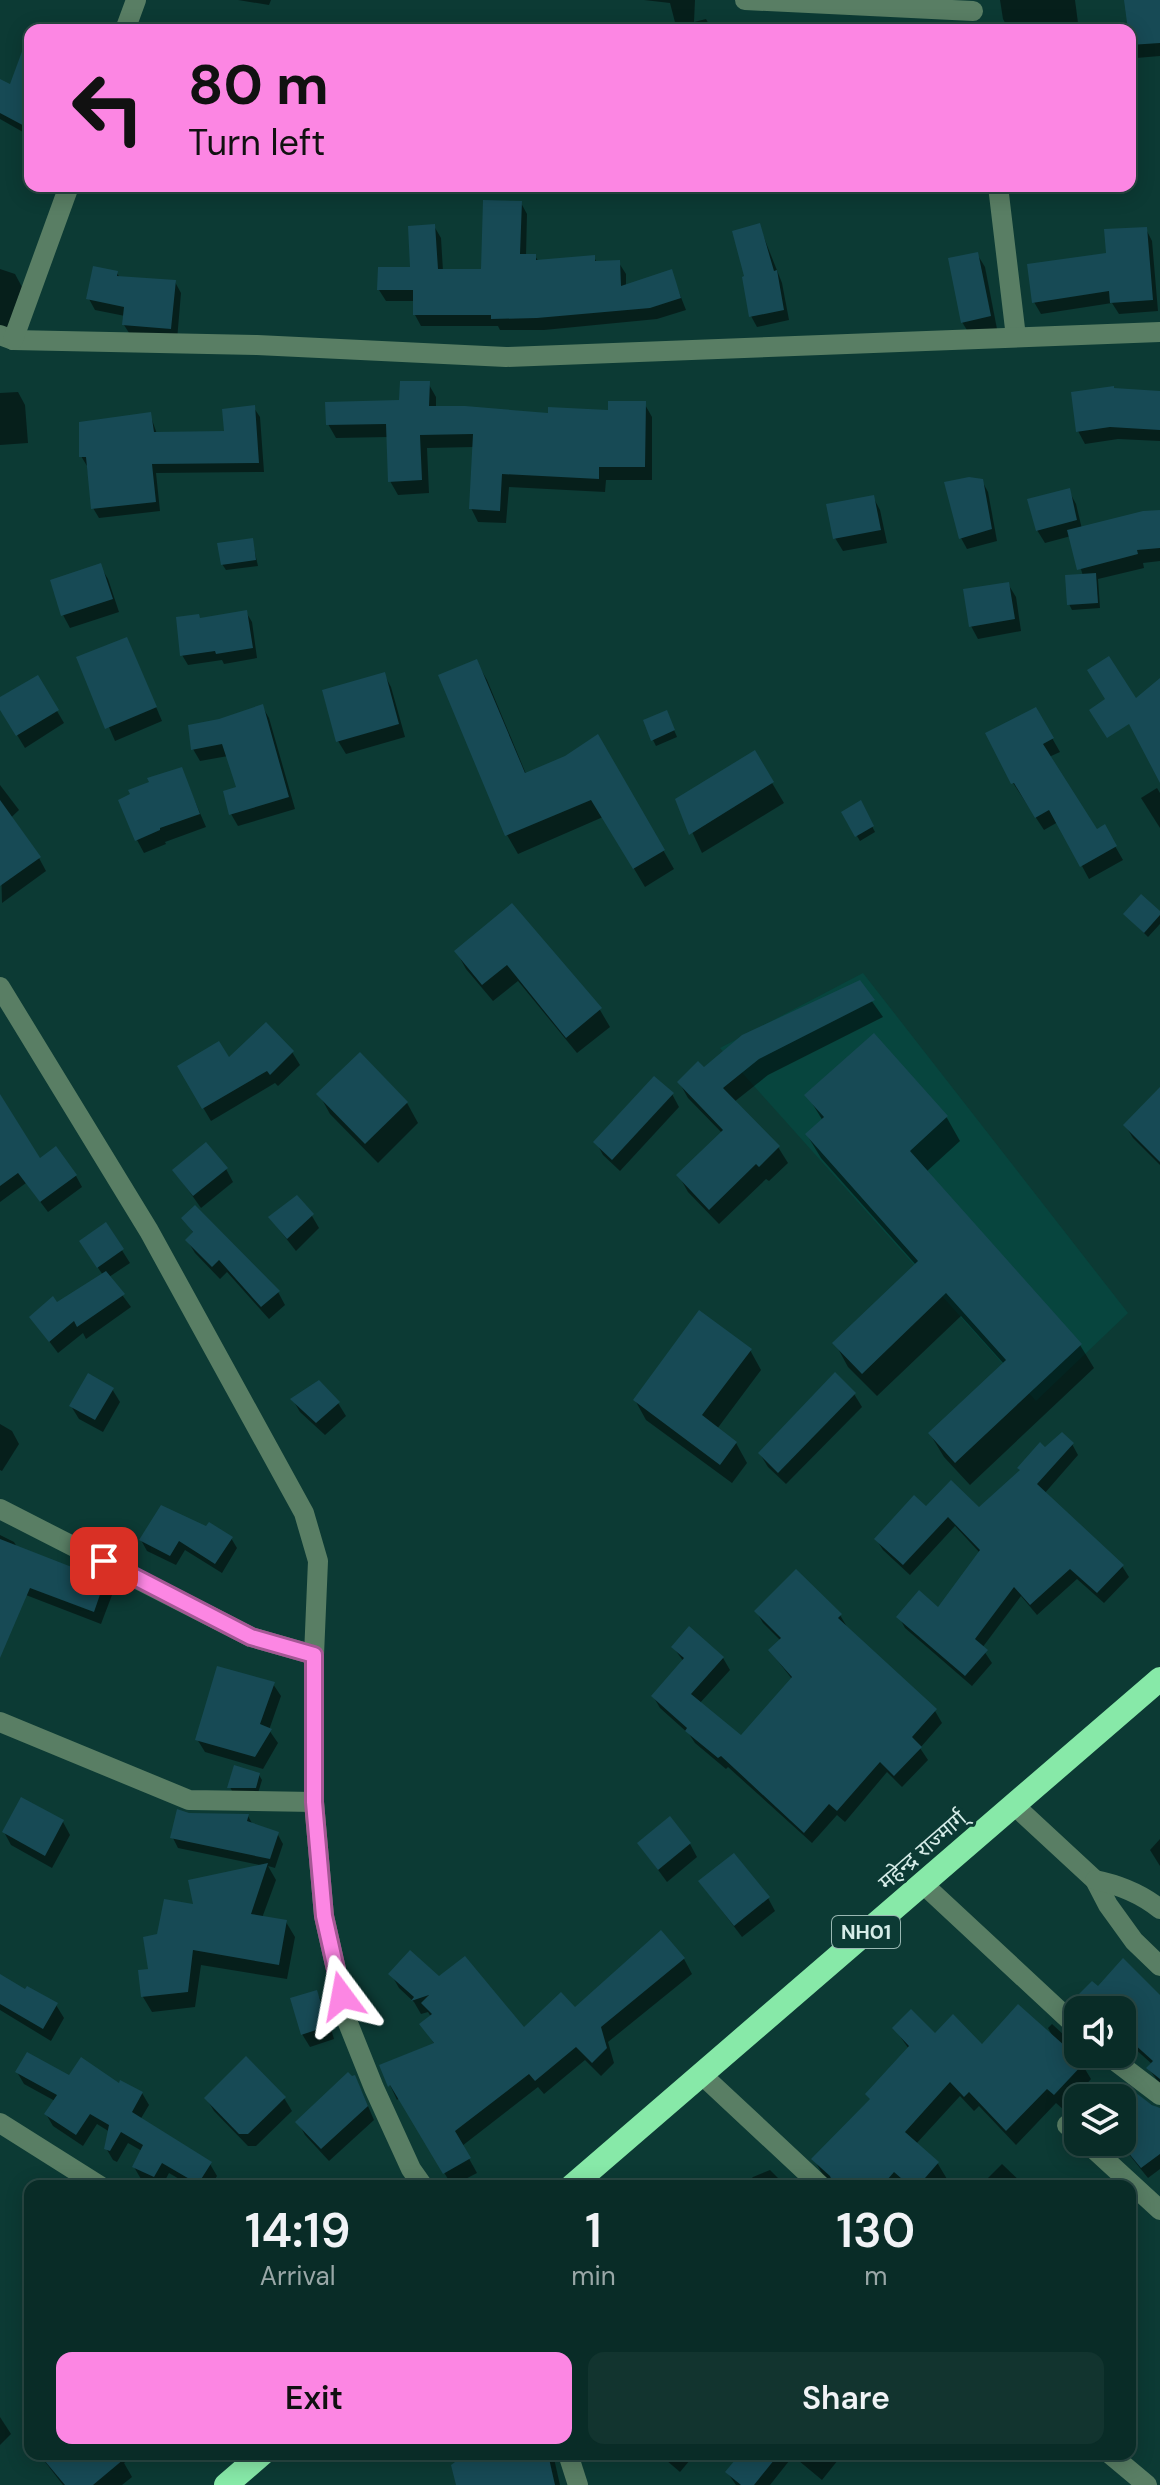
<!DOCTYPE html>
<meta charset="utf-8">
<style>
body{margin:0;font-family:"DM Sans","Noto Sans Devanagari",sans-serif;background:#12342f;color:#f1f3f6;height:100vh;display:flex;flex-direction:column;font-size:30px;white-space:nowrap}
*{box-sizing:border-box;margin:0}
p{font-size:26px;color:#99a7a7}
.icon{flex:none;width:44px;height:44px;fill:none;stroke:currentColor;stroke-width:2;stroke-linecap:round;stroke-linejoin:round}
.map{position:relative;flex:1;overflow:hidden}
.drawer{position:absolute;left:24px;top:2180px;width:1112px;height:280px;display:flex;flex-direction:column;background:#092c27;border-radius:16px;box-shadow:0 4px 20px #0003,0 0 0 2px #294844}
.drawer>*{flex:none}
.top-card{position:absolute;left:24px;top:24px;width:1112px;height:168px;border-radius:16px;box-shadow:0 4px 20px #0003,0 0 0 2px #294844;background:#fc86e3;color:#111;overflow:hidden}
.tools{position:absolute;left:1064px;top:1996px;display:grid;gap:16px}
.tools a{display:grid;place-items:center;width:72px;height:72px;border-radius:16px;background:#092c27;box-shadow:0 4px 20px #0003,0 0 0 2px #294844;font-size:40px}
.pin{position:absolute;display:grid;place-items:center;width:68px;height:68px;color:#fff;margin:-34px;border-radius:16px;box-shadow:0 4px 12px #0006}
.me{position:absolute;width:88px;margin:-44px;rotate:347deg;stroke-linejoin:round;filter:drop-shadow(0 0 6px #0008)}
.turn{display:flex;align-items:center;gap:28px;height:168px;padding:0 32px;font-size:36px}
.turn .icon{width:104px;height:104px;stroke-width:2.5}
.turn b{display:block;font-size:56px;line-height:68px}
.eta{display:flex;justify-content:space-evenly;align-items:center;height:136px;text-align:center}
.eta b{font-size:48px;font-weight:600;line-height:56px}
.primary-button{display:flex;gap:16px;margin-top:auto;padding:16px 32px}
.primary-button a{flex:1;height:92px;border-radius:16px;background:#fc86e3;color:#111;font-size:32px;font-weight:600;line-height:92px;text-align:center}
.primary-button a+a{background:#12342f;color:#f1f3f6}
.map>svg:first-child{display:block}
.built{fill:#07453e}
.shadow{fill:#0007}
.building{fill:#174a55}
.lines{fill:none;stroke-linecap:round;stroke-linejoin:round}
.minor{stroke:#597e64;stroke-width:20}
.highway{stroke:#87e9a8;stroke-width:24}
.route-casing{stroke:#a45794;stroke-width:20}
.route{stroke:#fc86e3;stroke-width:14}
.labels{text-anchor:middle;stroke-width:6;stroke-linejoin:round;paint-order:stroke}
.shield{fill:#0c3a34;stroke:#99b7b2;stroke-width:2}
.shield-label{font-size:20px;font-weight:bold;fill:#d6ece8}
.street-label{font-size:22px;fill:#d6ece8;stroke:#0c3a34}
</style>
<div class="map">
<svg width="1160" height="2485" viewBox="0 0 1160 2485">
<rect width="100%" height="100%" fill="#0c3a34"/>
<!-- built -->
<polygon class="built" points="863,973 1128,1313 1036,1401 720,1048"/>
<!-- shadow -->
<g class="shadow">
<polygon points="238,0 271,0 269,5"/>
<polygon points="644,0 695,0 694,22 706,19 712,30 677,30 670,3"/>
<polygon points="1000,0 1075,0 1078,23 1009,30 1003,19"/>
<polygon points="1126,0 1160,0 1160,56 1136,58 1130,46"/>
<polygon points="773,27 775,30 751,30"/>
<polygon points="30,34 30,136 0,119 0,97 11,87"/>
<polygon points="521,203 527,214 526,256 535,256 539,262 594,257 597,263 619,263 626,274 626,286 671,272 686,310 657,319 544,330 500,330 498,326 421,326 415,315 415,301 386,301 379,290 412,269 434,226 441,238 443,271 483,271"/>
<polygon points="759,225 782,283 789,320 757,327 751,316"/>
<polygon points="1146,229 1152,241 1158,311 1119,314 1112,303 1041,314 1034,302"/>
<polygon points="977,254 985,267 997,329 970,335 962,322"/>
<polygon points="0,269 15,274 22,287 8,329 0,326"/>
<polygon points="117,273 120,278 175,282 181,293 177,340 131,336 124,325 125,316 95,310 89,299"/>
<polygon points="428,383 436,397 436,408 550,416 610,412 644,403 652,417 652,480 606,480 605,492 509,487 506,523 478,522 471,508 474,447 427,448 429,493 398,495 390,481 388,437 336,438 328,424 401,401"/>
<polygon points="18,392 25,405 28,443 0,445 0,393"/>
<polygon points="1160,393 1160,441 1118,439 1085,444 1078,431"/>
<polygon points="254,408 260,417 264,472 156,473 160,511 99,518 93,508 87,466 81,456 150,414 157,434 226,433"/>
<polygon points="982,481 988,492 997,541 967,549 961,538"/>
<polygon points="1069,491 1076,504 1082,529 1160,512 1160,561 1143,563 1144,568 1098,579 1100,608 1072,610 1069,604 1083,576 1071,536 1045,543 1037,530"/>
<polygon points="873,497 880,510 887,543 843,551 835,538"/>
<polygon points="252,540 258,566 226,570 222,564"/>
<polygon points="100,566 108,579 119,612 70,628 63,615"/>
<polygon points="1008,584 1016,597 1021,631 978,639 971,626"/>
<polygon points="246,612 252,622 257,658 224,664 222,660 188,665 182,655 201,620"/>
<polygon points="133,653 162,721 115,741 79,658"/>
<polygon points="476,661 487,680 526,774 566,757 598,737 674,869 645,887 603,817 518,854 507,835"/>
<polygon points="384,674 391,687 405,737 346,754 338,741"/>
<polygon points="37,677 64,723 25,748 0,707 0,700"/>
<polygon points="262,706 269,718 295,809 238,826 231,814 238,788 228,756 200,761 193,749 219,721"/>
<polygon points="1036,710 1060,752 1049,757 1097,831 1104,827 1123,860 1089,879 1058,822 1044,830 1013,783"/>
<polygon points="669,718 677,737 656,746 653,740"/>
<polygon points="754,753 784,803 702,853 677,800"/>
<polygon points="181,769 206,827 165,842 166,844 144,853 137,840"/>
<polygon points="0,785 19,810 0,828"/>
<polygon points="1157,788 1160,793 1160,828 1141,798"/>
<polygon points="860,803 875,832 860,841 843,813"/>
<polygon points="0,829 39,858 46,871 2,903"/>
<polygon points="512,906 600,1010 610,1027 577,1053 518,981 493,1001 466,969 456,951"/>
<polygon points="1160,914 1160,924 1148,937 1126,915"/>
<polygon points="859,983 883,1017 768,1075 734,1102 778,1147 788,1163 769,1181 766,1179 719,1224 688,1192 679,1176 723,1134 688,1098 679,1082"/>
<polygon points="873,1036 947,1118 960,1141 926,1172 1080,1345 1094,1368 970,1485 944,1457 930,1434 1004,1364 961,1316 877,1396 848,1367 835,1343 916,1265 821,1158 807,1135 823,1121 807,1095"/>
<polygon points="292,1052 300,1065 278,1086 275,1083 211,1121 179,1067"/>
<polygon points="360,1055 407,1103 418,1123 378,1163 330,1114 319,1094"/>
<polygon points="1160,1090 1160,1165 1133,1138 1125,1125"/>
<polygon points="672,1094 679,1107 620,1171 603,1155 596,1142"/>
<polygon points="0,1098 39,1161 76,1176 82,1187 48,1212 26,1183 0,1202"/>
<polygon points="226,1169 233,1182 201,1208 174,1170"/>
<polygon points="312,1216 319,1228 296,1251 270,1218"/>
<polygon points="184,1219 278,1292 285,1305 269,1319 227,1272 220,1279 195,1253 187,1240 194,1234"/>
<polygon points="106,1225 130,1263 109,1277 131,1307 86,1339 83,1333 58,1353 31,1317 57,1304 103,1275 89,1255"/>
<polygon points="750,1350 761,1370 717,1429 736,1443 747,1463 732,1483 646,1420 635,1400"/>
<polygon points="112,1389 120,1402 103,1432 79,1419 71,1406"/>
<polygon points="854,1394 862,1407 786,1484 768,1467 760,1454"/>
<polygon points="293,1400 338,1403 346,1416 325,1435 300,1412"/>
<polygon points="0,1424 12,1431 19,1444 2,1471 0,1470"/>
<polygon points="1072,1444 1078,1455 1044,1494 1122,1566 1129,1577 1104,1603 1077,1579 1037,1615 1021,1596 982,1648 992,1663 972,1686 905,1628 899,1617 938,1610 980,1553 955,1526 910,1575 883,1550 876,1539 927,1509 979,1509 1045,1450"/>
<polygon points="0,1535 14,1542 18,1549 104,1582 112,1595 101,1624 0,1585"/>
<polygon points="231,1538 237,1548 222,1573 185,1550 176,1565 147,1551 141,1540"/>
<polygon points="756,1611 840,1615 847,1627 935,1711 942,1723 920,1748 928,1760 902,1787 887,1772 845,1822 837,1815 812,1843 728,1767 726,1769 695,1743 689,1734 660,1708 653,1696 684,1662 673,1647 723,1658 730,1670 699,1704 741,1738 792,1679 770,1651 781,1641 763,1623"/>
<polygon points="273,1684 281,1696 269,1730 278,1743 263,1769 205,1752 197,1739"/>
<polygon points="259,1775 262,1780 258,1793 233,1793 230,1787"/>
<polygon points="188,1815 248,1816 253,1825 277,1833 283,1844 275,1868 268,1866 276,1880 262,1918 286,1922 295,1937 287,1979 201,1965 195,2007 152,2012 143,1997 159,1936 196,1906 265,1866 178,1848 173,1838"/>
<polygon points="63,1822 70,1835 52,1868 11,1845 4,1832"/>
<polygon points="1160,1839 1160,1866 1150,1850"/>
<polygon points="639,1844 690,1844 697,1857 667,1882"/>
<polygon points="700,1882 768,1898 775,1911 742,1937"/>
<polygon points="660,1932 684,1959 692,1974 608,2042 614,2063 601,2076 585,2060 544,2094 538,2087 462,2146 477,2173 452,2186 400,2097 397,2100 381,2066 435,2045 422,2025 431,2017 428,2012 421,2014 414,2002 399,1988 391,1974 439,1979 524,2030 574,2009"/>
<polygon points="0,1976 26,1992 56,2005 64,2018 51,2041 0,2010"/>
<polygon points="1098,1989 1160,1998 1160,2084 1149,2069 1153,2065 1122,2037 1122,2010 1078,2010 1078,2013 1073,2003"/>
<polygon points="316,1992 324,2005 334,2039 310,2047 302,2034"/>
<polygon points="1052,2024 1065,2036 1074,2052 1071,2054 1082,2064 1091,2079 1064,2110 1056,2103 1016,2145 979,2106 974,2111 960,2096 916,2144 938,2164 947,2179 941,2186 834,2186 823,2175 814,2159 871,2100 909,2049 894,2028 982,2047 1053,2037 1048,2028"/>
<polygon points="17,2072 121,2086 142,2093 149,2105 140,2120 210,2164 217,2176 211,2186 191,2186 169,2173 162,2186 156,2186 141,2179 134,2167 142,2151 128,2143 117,2162 113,2160 106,2148 110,2132 97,2124 83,2146 53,2126 46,2114 55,2101 24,2084"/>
<polygon points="361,2090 374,2120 329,2161 305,2135 298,2122"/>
<polygon points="1129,2090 1160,2110 1160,2169 1148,2178 1119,2142 1122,2142 1121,2098"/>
<polygon points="206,2098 284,2098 292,2111 256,2146 248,2146 214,2111"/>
<polygon points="1002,2164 1023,2184 1024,2186 980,2186"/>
<polygon points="770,2170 786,2186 744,2186 753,2177"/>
<polygon points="0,2417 11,2434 0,2445"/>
<polygon points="39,2454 135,2454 124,2463 132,2477 122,2485 63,2485"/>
<polygon points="469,2454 553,2454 560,2485 458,2485"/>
<polygon points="659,2454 695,2454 680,2472"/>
<polygon points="742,2454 841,2454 842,2455 822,2480 793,2456 770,2485 736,2485 727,2472"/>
</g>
<!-- building -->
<g class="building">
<polygon points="1124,0 1160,0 1160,43 1130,45"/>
<polygon points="27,38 30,38 30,129 0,113 0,79 10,84"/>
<polygon points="483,200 522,201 520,254 536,254 536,260 595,255 595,261 620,260 621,286 672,269 681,298 650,308 537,318 491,319 491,315 413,315 413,290 377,290 378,267 410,267 408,226 435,224 438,269 481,269"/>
<polygon points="760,223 774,271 777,270 784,310 749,317 742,277 744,276 732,231"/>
<polygon points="1147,227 1153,300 1110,303 1109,291 1032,303 1027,264 1106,253 1104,229"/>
<polygon points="978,252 991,316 961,323 948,258"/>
<polygon points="93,266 118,271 117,276 176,280 171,329 122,325 124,307 86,299"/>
<polygon points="400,381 430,381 429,406 465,406 548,413 548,407 608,410 608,401 646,401 645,467 599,467 599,479 502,474 500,511 469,509 473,434 420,435 422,480 388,482 386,424 326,425 325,402 399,400"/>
<polygon points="1114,386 1114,388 1160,391 1160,430 1110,427 1076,432 1071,392"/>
<polygon points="255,405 259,463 152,464 156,502 91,509 86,457 79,457 79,422 151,412 154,432 224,431 222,409"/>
<polygon points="969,477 983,479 992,529 959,539 944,482"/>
<polygon points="1070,488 1077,520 1036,531 1027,499"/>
<polygon points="874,495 881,530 833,539 826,504"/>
<polygon points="1160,510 1160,548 1137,550 1138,554 1077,570 1067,530 1143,511"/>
<polygon points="253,538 256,560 221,565 217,543"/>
<polygon points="101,563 113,599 61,616 50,580"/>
<polygon points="1096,573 1098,603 1067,605 1065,575"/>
<polygon points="1009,582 1015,619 969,627 963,589"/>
<polygon points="247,610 253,648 216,654 215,651 180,656 176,617 199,614 200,618"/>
<polygon points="127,637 157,707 105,729 76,657"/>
<polygon points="1109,656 1136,698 1160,678 1160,783 1129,724 1107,738 1089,710 1105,699 1087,670"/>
<polygon points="477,659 525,773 565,756 598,734 665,850 633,869 591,800 505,836 438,675"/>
<polygon points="385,672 399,724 336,742 322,690"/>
<polygon points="38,675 59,710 16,736 0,710 0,697"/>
<polygon points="263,704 289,797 229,815 223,791 236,787 222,744 191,750 188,725 219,719"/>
<polygon points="1036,707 1054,738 1043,744 1097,829 1105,824 1117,846 1080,867 1049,810 1035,818 1014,783 1011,784 985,733"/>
<polygon points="667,710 675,730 651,741 643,720"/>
<polygon points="755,750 774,782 689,835 675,799"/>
<polygon points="182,767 200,814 160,828 160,830 135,841 118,800 130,794 128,790 149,782 147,778"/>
<polygon points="0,800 41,857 0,886"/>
<polygon points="861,800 874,826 855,837 841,812"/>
<polygon points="1141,894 1160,911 1160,915 1144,933 1123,914"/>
<polygon points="512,903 602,1008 566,1038 507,965 482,985 454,951"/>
<polygon points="860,980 875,1000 759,1059 723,1088 780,1146 759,1167 756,1164 709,1210 676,1175 723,1130 677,1082 698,1061 704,1067 742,1035"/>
<polygon points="266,1022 294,1051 270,1075 267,1071 202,1109 177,1066 219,1041 229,1057"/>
<polygon points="874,1033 948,1116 910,1151 1082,1344 955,1463 928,1433 1006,1360 946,1293 862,1374 832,1343 918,1261 805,1134 824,1117 804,1095"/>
<polygon points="360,1052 408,1102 365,1144 316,1094"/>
<polygon points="654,1076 674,1093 612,1160 593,1142"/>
<polygon points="1160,1087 1160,1162 1123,1125"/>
<polygon points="0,1094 40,1158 56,1146 77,1175 40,1202 18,1173 0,1186"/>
<polygon points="206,1142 228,1168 193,1196 172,1170"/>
<polygon points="297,1195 314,1214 287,1239 268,1217"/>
<polygon points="195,1205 280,1291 261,1307 219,1260 212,1267 185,1240 193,1232 181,1218"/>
<polygon points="106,1222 124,1249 97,1268 79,1241"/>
<polygon points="106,1271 125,1294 77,1327 74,1321 49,1342 29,1317 53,1296 57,1302"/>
<polygon points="699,1310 752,1349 702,1415 737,1442 720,1465 633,1400"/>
<polygon points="835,1372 856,1393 778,1473 758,1453"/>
<polygon points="88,1373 114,1388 95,1420 69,1406"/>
<polygon points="319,1380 340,1402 316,1423 290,1399"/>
<polygon points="1062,1432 1074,1443 1037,1484 1124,1565 1097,1593 1070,1569 1030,1605 1014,1587 975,1639 988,1650 965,1676 896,1617 919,1590 938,1607 980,1550 948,1517 903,1565 874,1539 914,1495 926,1506 951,1480 979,1507 1020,1470 1017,1468 1040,1442 1045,1447"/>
<polygon points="161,1505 206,1526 209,1522 233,1537 215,1564 179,1541 170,1556 139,1540"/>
<polygon points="0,1539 105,1580 94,1612 30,1588 0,1658"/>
<polygon points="796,1569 842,1614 838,1618 937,1709 912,1737 922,1747 894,1776 880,1762 837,1811 829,1804 804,1833 721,1756 718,1758 685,1731 687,1728 651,1696 684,1658 671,1647 689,1626 724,1657 691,1694 741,1735 792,1677 768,1650 781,1638 754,1611"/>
<polygon points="217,1666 275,1682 260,1724 272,1729 255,1757 195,1740"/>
<polygon points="234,1765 260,1773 256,1788 227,1788"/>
<polygon points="21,1797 64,1820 45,1856 2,1832"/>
<polygon points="177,1809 189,1813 249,1814 247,1821 279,1832 270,1859 170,1838"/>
<polygon points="670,1816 691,1843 658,1870 637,1843"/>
<polygon points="734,1853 770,1897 734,1926 698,1881"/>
<polygon points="268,1863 251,1914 287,1920 279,1965 193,1950 188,1992 141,1997 138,1970 148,1969 143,1937 157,1934 164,1899 193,1904 188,1880"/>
<polygon points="661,1930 685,1958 601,2027 607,2048 592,2063 576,2047 535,2081 529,2074 455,2131 471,2158 443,2174 390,2085 388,2087 379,2065 434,2043 419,2024 432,2014 421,2003 429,1995 411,2001 414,1997 388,1974 410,1950 439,1976 465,1956 524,2027 561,1992 575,2007"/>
<polygon points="1123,1958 1160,1995 1160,2079 1146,2068 1153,2061 1122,2033 1122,2010 1078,2010 1070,2003 1092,1981 1098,1986"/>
<polygon points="0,1974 25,1989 27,1986 58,2003 43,2029 0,2004"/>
<polygon points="317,1990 328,2026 301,2035 290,1998"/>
<polygon points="1018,2004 1084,2063 1054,2095 1047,2089 1006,2131 969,2092 964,2097 950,2082 905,2132 939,2162 918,2186 910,2186 894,2172 882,2186 834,2186 830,2176 811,2159 870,2099 865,2094 909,2046 892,2028 911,2009 935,2033 953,2014 982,2044"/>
<polygon points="27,2052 69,2075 81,2057 119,2083 120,2080 143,2092 132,2112 212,2162 198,2184 162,2163 154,2177 132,2167 143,2145 121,2132 110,2151 104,2149 109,2125 90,2114 76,2135 44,2114 57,2095 15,2072"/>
<polygon points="246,2056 286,2097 248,2134 239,2134 204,2098"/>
<polygon points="348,2072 352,2076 355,2075 368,2106 321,2149 295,2122"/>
<polygon points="1128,2087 1152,2105 1160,2108 1160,2154 1141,2168 1122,2145 1122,2094"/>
<polygon points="39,2454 130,2454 93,2485 65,2485"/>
<polygon points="466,2454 548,2454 555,2485 456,2485 451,2465"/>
<polygon points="740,2454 779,2454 754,2485 741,2485 725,2472"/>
</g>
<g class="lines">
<!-- minor -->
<g class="minor">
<polyline points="745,0 973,11"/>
<polyline points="125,30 136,0"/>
<polyline points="998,186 1016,337"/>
<polyline points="0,335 13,340 257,345 506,357 1160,332"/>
<polyline points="13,340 69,186"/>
<polyline points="0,987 149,1231 304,1513 318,1561 314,1655 314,1802 324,1916 348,2023 374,2088 411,2169 423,2186"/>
<polyline points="0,1509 251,1637 314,1655"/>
<polyline points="0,1722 189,1800 314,1802"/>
<polyline points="1014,1805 1095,1880 1108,1905 1134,1941 1160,1966"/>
<path d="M1095,1880C1120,1885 1140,1893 1160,1909"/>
<polyline points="922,1883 1078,2028"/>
<polyline points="1106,2054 1160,2095"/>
<polyline points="701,2074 821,2186"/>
<polyline points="0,2123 100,2186"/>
<polyline points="1067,2125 1078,2134"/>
<polyline points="1086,2142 1160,2210"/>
<polyline points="568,2454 578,2485"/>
<polyline points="1110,2454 1147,2485"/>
</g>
<!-- highway -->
<g class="highway">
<polyline points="572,2186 1160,1679"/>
<polyline points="226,2485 262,2454"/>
</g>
</g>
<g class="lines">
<!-- route casing -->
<g class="route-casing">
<polyline id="route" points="104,1561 251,1637 314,1655 314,1802 324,1916 342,1996"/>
</g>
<!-- route -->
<use href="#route" class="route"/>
</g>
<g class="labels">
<!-- shield labels -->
<rect class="shield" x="832" y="1916" width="68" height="32" rx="6"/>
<g class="shield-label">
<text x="866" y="1939">NH01</text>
</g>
<!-- street labels -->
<g class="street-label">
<text transform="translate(922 1850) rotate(-41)" y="8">महेन्द्र राज्मार्ग्</text>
</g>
</g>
</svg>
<div class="tools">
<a><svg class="icon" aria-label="sound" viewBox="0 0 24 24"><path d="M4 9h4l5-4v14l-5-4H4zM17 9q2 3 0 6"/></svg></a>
<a><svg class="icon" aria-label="layers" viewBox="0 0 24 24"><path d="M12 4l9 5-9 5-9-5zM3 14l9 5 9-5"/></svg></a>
</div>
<div class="pin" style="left:104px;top:1561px;background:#d93025"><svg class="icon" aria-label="arrive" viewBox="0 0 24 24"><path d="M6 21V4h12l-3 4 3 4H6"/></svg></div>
<svg class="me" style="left:342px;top:1996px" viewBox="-20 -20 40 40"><path d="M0-17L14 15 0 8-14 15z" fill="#fc86e3" stroke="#fff" stroke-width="4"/></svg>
<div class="top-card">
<div class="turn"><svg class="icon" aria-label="left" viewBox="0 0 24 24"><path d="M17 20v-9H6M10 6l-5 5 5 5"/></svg><div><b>80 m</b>Turn left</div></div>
</div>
<section class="drawer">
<div class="eta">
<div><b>14:19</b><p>Arrival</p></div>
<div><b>1</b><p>min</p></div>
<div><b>130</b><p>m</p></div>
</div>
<div class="primary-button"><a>Exit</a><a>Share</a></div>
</section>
</div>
